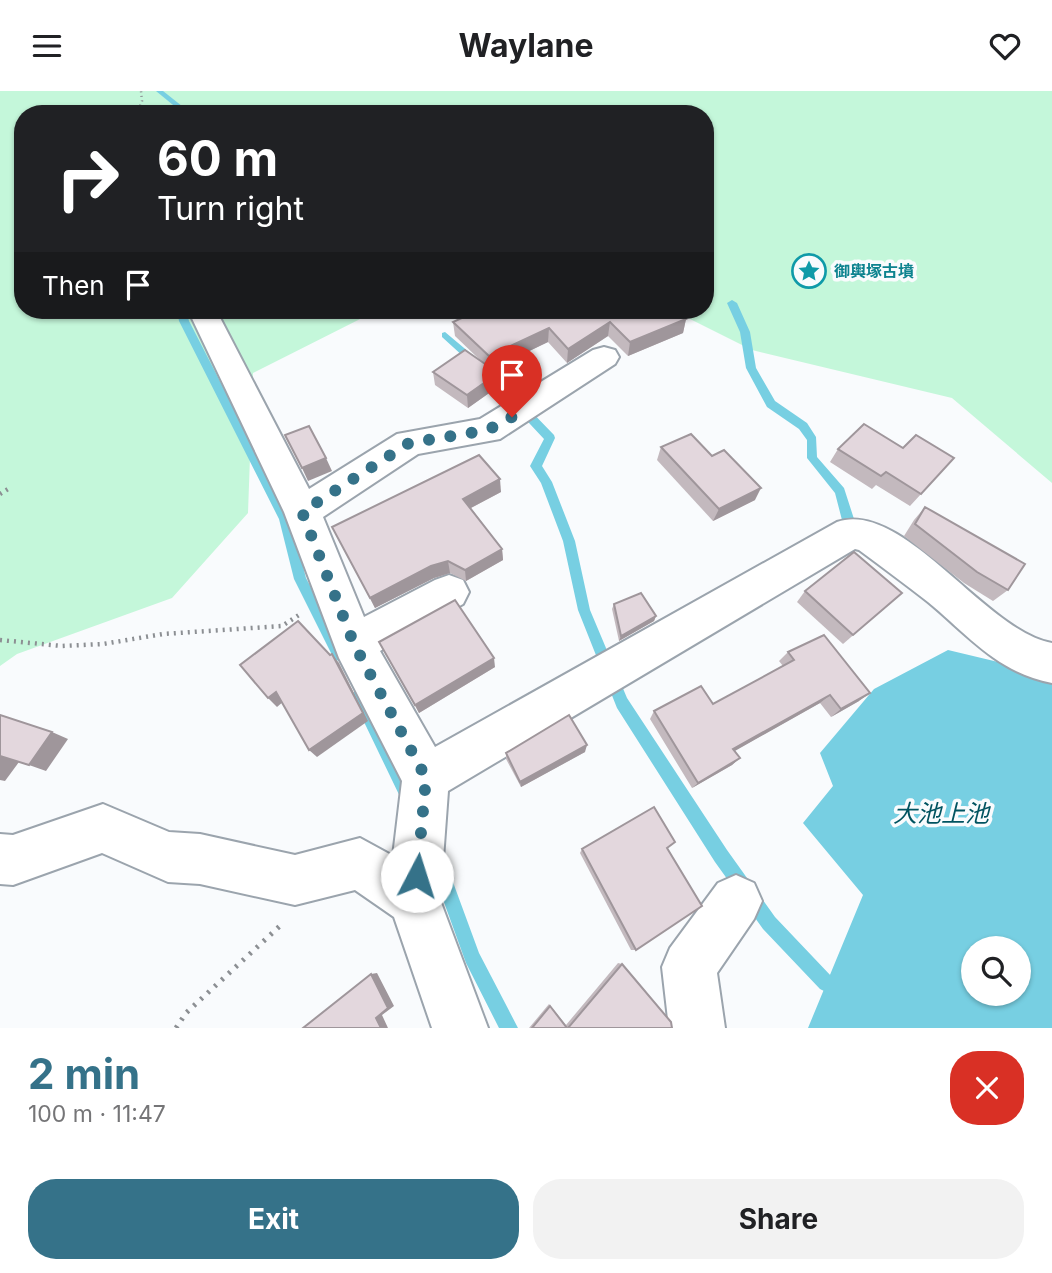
<!DOCTYPE html>
<meta charset="utf-8">
<style>
body{margin:0;font-family:Inter,"Noto Sans JP",sans-serif;background:#f2f2f2;color:#202124;height:100vh;display:flex;flex-direction:column;font-size:26px;white-space:nowrap}
*{box-sizing:border-box;margin:0}
p{font-size:23px;color:#757577}
.icon{flex:none;width:38px;height:38px;fill:none;stroke:currentColor;stroke-width:2;stroke-linecap:round;stroke-linejoin:round}
.map{position:relative;height:937px;overflow:hidden}
.details{display:flex;flex-direction:column;background:#fff;flex:1}
.details>*{flex:none}
.top-card{position:absolute;left:14px;top:14px;width:700px;height:214px;border-radius:28px;box-shadow:0 2px 5px #0004;background:#202124;color:#fff;overflow:hidden}
.fabs{position:absolute;left:961px;top:845px;display:grid;gap:14px}
.fabs a{display:grid;place-items:center;width:70px;height:70px;border-radius:50%;background:#fff;box-shadow:0 2px 5px #0004;font-size:35px}
.pin{position:absolute;display:grid;place-items:center;width:60px;height:60px;color:#fff;margin:-72px -30px;border-radius:50% 50% 50% 0;rotate:-45deg;box-shadow:0 0 7px #0007}
.pin .icon{rotate:45deg}
.me{position:absolute;width:77px;margin:-38px;rotate:5deg;stroke-linejoin:round;filter:drop-shadow(0 0 5px #0008)}
.turn{display:flex;align-items:center;gap:24px;height:147px;padding:0 28px;font-size:32px}
.turn .icon{width:91px;height:91px;stroke-width:2.5}
.turn b{display:block;font-size:49px;line-height:60px}
.then{display:flex;align-items:center;height:66px;padding:0 28px;background:#0003;gap:14px;font-size:26px}
.round{display:grid;place-items:center;flex:none;width:74px;height:74px;border-radius:28px;background:#f2f2f2}
.summary{display:flex;align-items:center;justify-content:space-between;height:119px;padding:0 28px}
h1{font-size:42px;font-weight:700;line-height:52px;color:#357289}
.cta{display:flex;gap:14px;margin-top:auto;padding:14px 28px}
.cta a{flex:1;height:80px;border-radius:28px;background:#357289;color:#fff;font-size:28px;font-weight:700;line-height:80px;text-align:center}
.cta a+a{background:#f2f2f2;color:#202124}
header{display:flex;justify-content:space-between;align-items:center;height:91px;padding:0 28px;background:#fff;font-size:32px;font-weight:700}
.map>svg:first-child{display:block}
.green{fill:#c4f7da}
.water{fill:#77cfe2;fill-rule:evenodd}
.lines{fill:none;stroke-linecap:round;stroke-linejoin:round}
.stream{fill:#77cfe2;fill-rule:evenodd}
.street-casing{stroke:#9ba4ad;stroke-width:4}
.path-far2{stroke:#8c8f93;stroke-width:2.5;stroke-dasharray:1 3.5;stroke-linecap:butt}
.path-far1{stroke:#8c8f93;stroke-width:4.5;stroke-dasharray:2 5;stroke-linecap:butt}
.path{stroke:#8c8f93;stroke-width:5;stroke-dasharray:2.5 7;stroke-linecap:butt}
.street{fill:#fff;fill-rule:evenodd}
.wall{fill:#c3b9be}
.shaded-wall{fill:#9f969b}
.building{fill:#e3d7dd;stroke:#9f969b;stroke-width:2}
.route{stroke:#357289;stroke-width:12;stroke-dasharray:0 21.6}
.labels{text-anchor:middle;stroke-width:7;stroke-linejoin:round;paint-order:stroke}
.far-culture-label{font-size:16px;font-weight:bold;fill:#0d838f;stroke:#f9fbfd;text-anchor:start}
.near-water-label{font-size:24px;font-style:italic;fill:#005360;stroke:#f9fbfd}
</style>
<header><svg class="icon" aria-label="menu" viewBox="0 0 24 24"><path d="M4 6h16M4 12h16M4 18h16"/></svg>Waylane<svg class="icon" aria-label="heart" viewBox="0 0 24 24"><path d="M12 20l-8-8c-3-5 5-10 8-4 3-6 11-1 8 4z"/></svg></header>
<div class="map">
<svg width="1052" height="937" viewBox="0 0 1052 937">
<rect width="100%" height="100%" fill="#f9fbfd"/>
<!-- green -->
<polygon class="green" points="0,0 1052,0 1052,392 952,307 752,259 672,219 705,219 705,23 23,23 23,219 378,219 253,282 248,422 172,507 17,563 0,575"/>
<!-- water -->
<path class="water" d="M948,559L1052,584V937H808L863,804L803,732L833,695L820,662L874,598ZM973,858H1018V903H973Z"/>
<g class="lines">
<!-- stream -->
<g class="stream">
<polygon points="156,0 163,0 192,23 184,23"/>
<polygon points="732,209 737,212 750,241 756,277 775,310 807,332 816,346 817,366 844,397 854,428 862,442 860,445 852,445 842,429 835,402 807,367 807,349 799,338 767,316 746,277 740,241 727,212"/>
<polygon points="177,219 186,219 189,230 291,428 306,487 344,560 346,564 344,568 339,570 334,568 294,488 279,428 179,230"/>
<polygon points="445,241 495,283 554,344 555,347 542,375 552,391 575,450 590,519 627,607 727,759 775,826 832,886 835,892 832,898 826,901 820,898 763,838 715,771 617,617 578,519 563,450 541,392 530,375 544,348 487,287 442,246 442,242"/>
<polygon points="359,599 364,601 414,704 417,709 414,714 409,717 404,714 352,606 354,601"/>
<polygon points="437,762 443,764 479,862 518,937 499,937 466,872 429,770 431,764"/>
</g>
<!-- street casing -->
<g class="street-casing">
<g id="street">
<path d="M188,219H216L309,398L397,343L480,328L593,259L604,256L615,259L619,266L615,273L500,348L418,363L323,426L364,526L435,489L449,484L463,489L469,501L463,513L380,560L435,656L837,431C903,408 986,541 1052,552V592C998,582 968,544 928,511C905,493 882,476 859,459L855,458L448,700L440,809L488,937H432L394,826L355,799L295,814L200,793L168,791L102,762L13,794L0,793V743L13,744L103,713L169,741L200,743L295,764L360,747L393,765L402,690L339,567L284,421Z"/>
<polygon points="736,784 754,792 762,810 754,828 717,882 725,937 669,937 662,876 670,857 718,792"/>
</g>
</g>
<!-- path-far2 -->
<polyline class="path-far2" points="137,23 142,10 141,0"/>
<!-- path-far1 -->
<g class="path-far1">
<polyline points="0,403 8,398"/>
<polyline points="0,549 62,555 103,553 163,543 282,535 302,522"/>
</g>
<!-- path -->
<polyline class="path" points="176,937 186,922 282,833"/>
<!-- street -->
<use href="#street" class="street"/>
</g>
<!-- wall -->
<g class="wall">
<polygon points="686,228 683,242 628,265 608,245 567,272 548,251 492,278 499,295 468,317 435,294 433,281 479,268 455,245 453,231"/>
<polygon points="661,356 712,365 755,409 713,430 657,369"/>
<polygon points="903,357 954,367 910,415 876,394 872,398 830,371 838,358"/>
<polygon points="501,401 471,417 502,458 503,469 466,490 450,482 434,487 375,517 332,436"/>
<polygon points="925,416 1008,499 993,510 964,492 904,445 914,429"/>
<polygon points="805,500 902,502 843,553 797,511"/>
<polygon points="614,513 656,525 654,530 619,550 612,518"/>
<polygon points="379,551 495,576 419,622"/>
<polygon points="788,561 859,610 831,626 820,612 734,660 740,667 732,674 692,697 650,628 654,620 713,613 783,575 779,570"/>
<polygon points="585,661 521,696 506,668 506,662"/>
<polygon points="667,757 636,859 631,859 580,762 582,758"/>
<polygon points="618,872 622,873 672,937 529,937 549,913 566,934"/>
</g>
<!-- shaded-wall -->
<g class="shaded-wall">
<polygon points="686,228 683,242 628,265 630,251"/>
<polygon points="610,231 608,245 567,272 568,258"/>
<polygon points="549,237 548,251 490,279 489,265"/>
<polygon points="498,282 499,295 468,317 467,304"/>
<polygon points="326,367 332,380 308,390 302,377"/>
<polygon points="500,388 501,401 465,420 463,408"/>
<polygon points="761,397 755,409 713,430 719,418"/>
<polygon points="502,458 503,469 466,490 465,479"/>
<polygon points="448,470 450,482 434,487 375,517 370,507 431,475"/>
<polygon points="656,525 654,530 619,550 621,545"/>
<polygon points="332,563 339,572 368,630 317,666 309,659"/>
<polygon points="494,567 495,576 419,622 415,614"/>
<polygon points="276,601 284,610 277,616 268,607"/>
<polygon points="870,602 859,610 831,626 841,618"/>
<polygon points="830,604 820,612 726,665 733,658"/>
<polygon points="52,641 68,648 46,680 29,674"/>
<polygon points="587,654 585,661 521,696 520,691"/>
<polygon points="0,664 19,671 5,690 0,689"/>
<polygon points="740,667 732,674 692,697 698,692"/>
<polygon points="377,882 394,915 382,924 388,937 381,937 376,927 371,883"/>
</g>
<!-- building -->
<g class="building">
<polygon points="479,219 676,219 686,228 630,251 610,231 568,258 549,237 489,265 453,231"/>
<polygon points="465,259 498,282 467,304 433,281"/>
<polygon points="864,333 903,357 916,344 954,367 921,403 886,381 881,385 838,358"/>
<polygon points="309,335 326,367 302,377 285,344"/>
<polygon points="691,343 712,365 724,359 761,397 719,418 661,356"/>
<polygon points="479,364 500,388 463,408 502,458 465,479 448,470 431,475 370,507 332,436"/>
<polygon points="925,416 1025,473 1008,499 977,481 915,433"/>
<polygon points="854,461 902,502 853,544 805,500"/>
<polygon points="641,502 656,525 621,545 614,513"/>
<polygon points="455,509 494,567 415,614 379,551"/>
<polygon points="298,530 330,564 332,563 363,622 309,659 276,601 268,607 240,574"/>
<polygon points="824,544 870,602 841,618 830,604 733,658 740,667 698,692 654,620 701,595 713,613 794,569 788,561"/>
<polygon points="0,624 52,641 29,674 0,665"/>
<polygon points="569,624 587,654 520,691 506,662"/>
<polygon points="654,716 675,751 667,757 702,815 636,859 582,758"/>
<polygon points="622,873 671,931 672,937 568,937"/>
<polygon points="371,883 388,917 376,927 381,937 303,937"/>
<polygon points="550,915 567,937 532,937"/>
</g>
<g class="lines">
<!-- route -->
<polyline class="route" points="417,785 426,687 354,553 302,421 409,352 488,339 512,326"/>
</g>
<!-- icons -->
<defs>
<g id="sight-ring" transform="scale(1.75)"><circle r="9.5" fill="#f9fbfd" stroke="#0f9aa8" stroke-width="1.5"/><path d="M0-6L1.8-2.2L6-1.7L2.9 1.2L3.7 5.4L0 3.3L-3.7 5.4L-2.9 1.2L-6-1.7L-1.8-2.2Z" fill="#0f9aa8"/></g>
</defs>
<g fill-rule="evenodd">
<use href="#sight-ring" x="809" y="180"/>
</g>
<g class="labels">
<!-- far-culture labels -->
<g class="far-culture-label">
<text x="834" y="186">御輿塚古墳</text>
</g>
<!-- near-water labels -->
<g class="near-water-label">
<text x="941" y="731">大池上池</text>
</g>
</g>
</svg>
<div class="fabs">
<a><svg class="icon" aria-label="search" viewBox="0 0 24 24"><circle cx="10" cy="10" r="6"/><path d="M15 15l6 6"/></svg></a>
</div>
<div class="pin" style="left:512px;top:326px;background:#d93025"><svg class="icon" aria-label="arrive" viewBox="0 0 24 24"><path d="M6 21V4h12l-3 4 3 4H6"/></svg></div>
<svg class="me" style="left:417px;top:785px" viewBox="-20 -20 40 40"><circle r="19" fill="#fff"/><path d="M0-13L10 11 0 6-10 11z" fill="#357289"/></svg>
<div class="top-card">
<div class="turn"><svg class="icon" aria-label="right" viewBox="0 0 24 24"><path d="M7 20v-9h11M14 6l5 5-5 5"/></svg><div><b>60 m</b>Turn right</div></div>
<div class="then">Then<svg class="icon" aria-label="arrive" viewBox="0 0 24 24"><path d="M6 21V4h12l-3 4 3 4H6"/></svg></div>
</div>
</div>
<section class="details">
<div class="summary"><div><h1>2 min</h1><p>100 m · 11:47</p></div><a class="round" style="background:#d93025;color:#fff"><svg class="icon" aria-label="close" viewBox="0 0 24 24"><path d="M6 6l12 12M18 6L6 18"/></svg></a></div>
<div class="cta"><a>Exit</a><a>Share</a></div>
</section>
